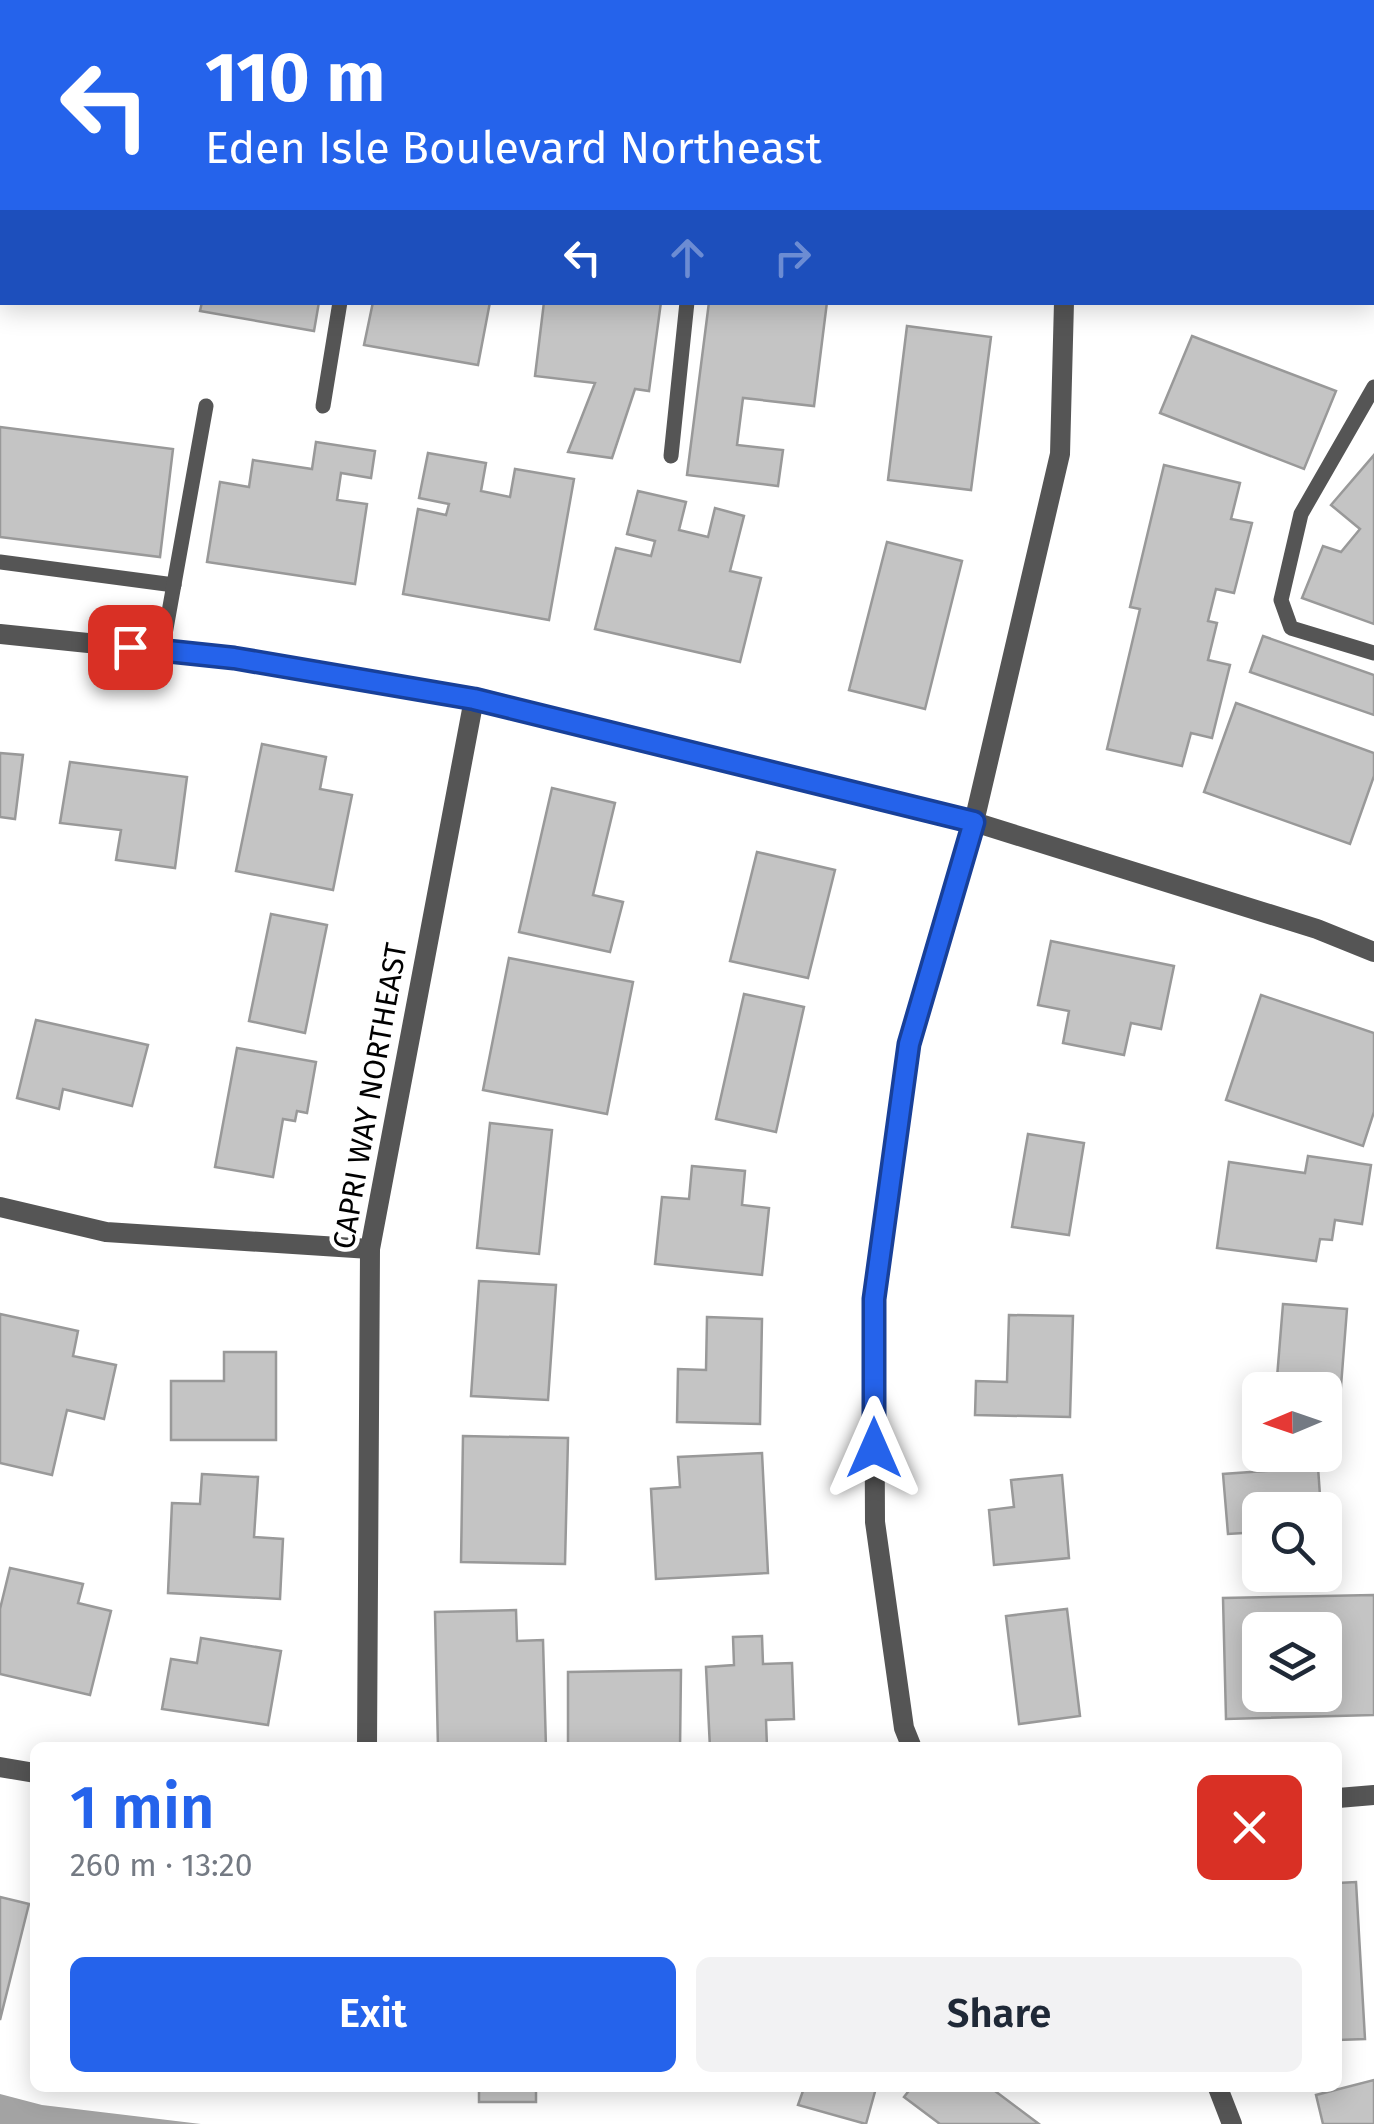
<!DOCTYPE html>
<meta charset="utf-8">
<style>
body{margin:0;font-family:"Fira Sans",sans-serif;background:#f2f2f3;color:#1f2937;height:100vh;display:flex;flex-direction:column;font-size:38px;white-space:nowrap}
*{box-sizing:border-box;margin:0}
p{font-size:32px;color:#747a83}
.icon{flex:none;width:55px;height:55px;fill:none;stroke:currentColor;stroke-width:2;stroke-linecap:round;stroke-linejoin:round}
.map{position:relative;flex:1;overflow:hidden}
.drawer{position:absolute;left:30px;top:1742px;width:1312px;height:350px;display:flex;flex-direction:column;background:#fff;border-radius:15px;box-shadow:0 5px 25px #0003}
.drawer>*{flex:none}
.banner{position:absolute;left:0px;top:0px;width:1375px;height:305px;box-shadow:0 5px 25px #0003;background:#2563eb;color:#fff;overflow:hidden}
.needle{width:65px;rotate:268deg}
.tools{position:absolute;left:1242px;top:1372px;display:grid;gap:20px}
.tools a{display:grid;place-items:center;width:100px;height:100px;border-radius:15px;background:#fff;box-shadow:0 5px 25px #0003;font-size:50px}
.pin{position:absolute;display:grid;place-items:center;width:85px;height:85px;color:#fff;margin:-42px;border-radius:20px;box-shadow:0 5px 15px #0006}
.me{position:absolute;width:110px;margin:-55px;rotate:0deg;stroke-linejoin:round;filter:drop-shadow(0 0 8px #0008)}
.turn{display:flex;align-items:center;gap:35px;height:210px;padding:0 40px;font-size:45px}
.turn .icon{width:130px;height:130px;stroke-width:2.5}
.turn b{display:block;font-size:70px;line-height:85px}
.lanes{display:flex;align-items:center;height:95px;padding:0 40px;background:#0003;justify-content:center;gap:50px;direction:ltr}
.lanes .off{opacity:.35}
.round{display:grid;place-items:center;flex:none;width:105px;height:105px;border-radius:15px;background:#f2f2f3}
.head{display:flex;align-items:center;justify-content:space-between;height:170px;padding:0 40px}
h1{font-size:60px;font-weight:600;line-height:75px;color:#2563eb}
.button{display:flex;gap:20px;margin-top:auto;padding:20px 40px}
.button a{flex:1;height:115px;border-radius:15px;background:#2563eb;color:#fff;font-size:40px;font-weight:600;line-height:115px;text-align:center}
.button a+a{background:#f2f2f3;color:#1f2937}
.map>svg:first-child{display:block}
.water{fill:#a3a3a3}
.building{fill:#c4c4c4;stroke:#999;stroke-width:2.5;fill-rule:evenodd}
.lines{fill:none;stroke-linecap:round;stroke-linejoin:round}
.service{stroke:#555;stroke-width:15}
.minor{stroke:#555;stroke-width:20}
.tertiary{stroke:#555;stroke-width:20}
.route-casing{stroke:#184099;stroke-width:25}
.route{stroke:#2563eb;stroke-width:18}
.labels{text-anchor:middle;stroke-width:9;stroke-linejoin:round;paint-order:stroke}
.street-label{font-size:30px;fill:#000;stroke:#fff}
</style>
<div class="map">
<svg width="1374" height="2124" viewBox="0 0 1374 2124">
<rect width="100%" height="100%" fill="#fff"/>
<!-- water -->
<polygon class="water" points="0,2094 42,2105 201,2124 0,2124"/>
<!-- building -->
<g class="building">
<polygon points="202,302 319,302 314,331 200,311"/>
<polygon points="373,302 490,302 478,365 364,345"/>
<polygon points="544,302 661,302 649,391 635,389 612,458 568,452 595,383 535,376"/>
<polygon points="709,302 827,302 814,406 743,398 737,445 783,450 778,486 687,475"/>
<polygon points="907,326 991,337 971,490 888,480"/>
<polygon points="1192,336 1336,391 1304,469 1160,413"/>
<polygon points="0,427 173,449 160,557 0,537"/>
<polygon points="316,442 375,451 371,478 341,473 337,500 367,504 355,584 207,562 220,482 249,487 253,460 312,469"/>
<polygon points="428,453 486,463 481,491 510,497 515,469 574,479 549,620 403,594 418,509 446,515 449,504 419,498"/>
<polygon points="1374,455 1374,624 1302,598 1323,546 1341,552 1360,529 1331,505"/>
<polygon points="1164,465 1240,483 1231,519 1252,523 1234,593 1216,589 1208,621 1217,623 1208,660 1230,665 1212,738 1191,733 1182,766 1107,749 1140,609 1130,607"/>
<polygon points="638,491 686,502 679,530 708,537 715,508 744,516 730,571 761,578 740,662 595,629 616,548 651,556 655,541 627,534"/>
<polygon points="887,542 962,561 925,709 849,690"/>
<polygon points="1263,636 1374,675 1374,715 1250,672"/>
<polygon points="1236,703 1374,753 1374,776 1350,844 1204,792"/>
<polygon points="262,744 326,757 320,789 352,795 333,890 236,871"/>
<polygon points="0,753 23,755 15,819 0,817"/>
<polygon points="70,762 187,777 175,868 116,860 121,830 60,823"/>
<polygon points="552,788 615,803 593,895 623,902 610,952 519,932"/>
<polygon points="757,852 835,870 808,978 730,961"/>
<polygon points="271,914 327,925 305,1033 249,1021"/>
<polygon points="1051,941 1174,966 1161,1029 1131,1023 1124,1055 1063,1043 1069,1011 1038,1005"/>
<polygon points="509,958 633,982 607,1114 483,1090"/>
<polygon points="744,994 804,1007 776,1132 716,1119"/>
<polygon points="1261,995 1374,1033 1374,1112 1363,1146 1226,1100"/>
<polygon points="36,1020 148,1045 132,1106 63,1089 59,1109 17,1098"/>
<polygon points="237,1048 316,1062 307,1113 297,1111 295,1121 283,1119 273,1177 215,1167"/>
<polygon points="490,1123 552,1130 539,1254 477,1248"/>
<polygon points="1028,1134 1084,1143 1069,1235 1012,1227"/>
<polygon points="1308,1156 1371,1165 1362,1224 1335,1220 1332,1240 1320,1239 1316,1261 1217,1248 1229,1162 1305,1173"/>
<polygon points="692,1166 745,1171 742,1205 769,1208 762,1275 655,1264 662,1197 689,1199"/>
<polygon points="479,1281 556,1285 548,1400 471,1396"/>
<polygon points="1283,1304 1347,1309 1338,1425 1325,1424 1325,1390 1276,1390"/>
<polygon points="0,1314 78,1331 73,1356 116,1365 104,1419 67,1410 52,1475 0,1463"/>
<polygon points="1009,1315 1073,1316 1070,1417 975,1415 976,1381 1007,1382"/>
<polygon points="707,1317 762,1319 760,1424 677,1422 678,1369 706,1370"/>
<polygon points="224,1352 276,1352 276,1440 171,1440 171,1381 224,1381"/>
<polygon points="463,1436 568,1438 565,1564 461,1562"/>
<polygon points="762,1453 768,1573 656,1579 651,1489 680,1487 678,1457"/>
<polygon points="1318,1467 1321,1510 1260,1510 1260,1532 1228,1534 1223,1474"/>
<polygon points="202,1474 258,1477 254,1537 283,1539 280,1599 168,1593 172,1503 200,1504"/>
<polygon points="1062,1475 1069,1558 994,1565 989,1510 1014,1507 1011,1480"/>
<polygon points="10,1568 83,1584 78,1603 111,1611 90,1695 0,1674 0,1609"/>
<path d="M1374,1595V1715L1226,1719L1223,1598ZM1260,1630H1325V1695H1260Z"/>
<polygon points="1067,1609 1080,1716 1019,1724 1006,1616"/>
<polygon points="516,1610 517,1641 543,1640 546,1748 438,1748 435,1612"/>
<polygon points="762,1636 763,1664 792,1663 794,1719 766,1720 767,1748 710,1748 706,1667 734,1665 733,1637"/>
<polygon points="201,1638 281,1651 268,1725 162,1709 171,1659 197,1663"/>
<polygon points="681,1670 680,1748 568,1748 568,1672"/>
<polygon points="1356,1882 1365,2039 1338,2040 1338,1883"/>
<polygon points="0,1897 29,1904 0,2020"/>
<polygon points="1374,2080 1374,2124 1323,2124 1316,2095"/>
<rect x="479" y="2088" width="57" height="14"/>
<polygon points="804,2088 876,2088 866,2124 798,2105"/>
<polygon points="911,2088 991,2088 1039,2124 940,2124 904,2097"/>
</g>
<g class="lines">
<!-- service -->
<g class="service">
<polyline points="875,0 884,2"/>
<polyline points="930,0 931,2"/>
<polyline points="1374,387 1301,514 1281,600 1291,628 1374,653"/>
<polyline points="323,406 340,302"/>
<polyline points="671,456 687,302"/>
<polyline points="0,562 174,585"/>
<polyline points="162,651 206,406"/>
</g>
<!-- minor -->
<g class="minor">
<polyline points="1372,283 1374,285"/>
<polyline points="0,634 234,658 474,699 974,822 1317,929 1374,952"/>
<polyline points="0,1207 106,1232 370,1249"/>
<polyline points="367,1748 370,1249 474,699"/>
<polyline points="912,1748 904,1728 875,1522 874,1299 909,1044 974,822 1060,454 1064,302"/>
<polyline points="0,1767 35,1773"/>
<polyline points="1338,1798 1374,1795"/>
<polyline points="1218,2088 1232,2124"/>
</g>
<!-- tertiary -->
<g class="tertiary">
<polyline points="43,0 56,2"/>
<polyline points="1372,137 1374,137"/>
</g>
</g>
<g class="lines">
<!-- route casing -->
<g class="route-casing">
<polyline id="route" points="130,647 234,658 474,699 974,822 909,1044 874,1299 874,1448"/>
</g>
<!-- route -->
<use href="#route" class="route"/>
</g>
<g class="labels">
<!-- street labels -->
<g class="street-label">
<text transform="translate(370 1096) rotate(-80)" y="10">CAPRI WAY NORTHEAST</text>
</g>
</g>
</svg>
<div class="tools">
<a><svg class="needle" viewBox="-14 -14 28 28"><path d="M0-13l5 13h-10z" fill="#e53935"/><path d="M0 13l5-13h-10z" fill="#747a83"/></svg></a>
<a><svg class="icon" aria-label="search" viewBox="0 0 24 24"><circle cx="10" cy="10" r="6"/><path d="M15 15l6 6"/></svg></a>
<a><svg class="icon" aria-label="layers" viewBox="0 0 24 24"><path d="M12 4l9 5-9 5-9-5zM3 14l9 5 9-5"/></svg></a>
</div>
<div class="pin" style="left:130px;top:647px;background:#d93025"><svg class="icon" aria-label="arrive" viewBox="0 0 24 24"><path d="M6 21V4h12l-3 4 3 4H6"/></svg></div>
<svg class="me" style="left:874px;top:1448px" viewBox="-20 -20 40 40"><path d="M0-17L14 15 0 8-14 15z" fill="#2563eb" stroke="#fff" stroke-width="4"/></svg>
<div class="banner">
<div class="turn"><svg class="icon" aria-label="left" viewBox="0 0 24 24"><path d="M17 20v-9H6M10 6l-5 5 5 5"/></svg><div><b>110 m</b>Eden Isle Boulevard Northeast</div></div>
<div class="lanes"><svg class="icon" aria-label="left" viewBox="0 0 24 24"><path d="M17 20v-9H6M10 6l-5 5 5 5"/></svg><svg class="icon off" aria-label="ahead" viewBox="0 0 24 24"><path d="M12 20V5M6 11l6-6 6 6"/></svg><svg class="icon off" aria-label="right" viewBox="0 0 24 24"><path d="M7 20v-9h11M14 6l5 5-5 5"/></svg></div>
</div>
<section class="drawer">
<div class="head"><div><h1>1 min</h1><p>260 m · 13:20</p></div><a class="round" style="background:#d93025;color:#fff"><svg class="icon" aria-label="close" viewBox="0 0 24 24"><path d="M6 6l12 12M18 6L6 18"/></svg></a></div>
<div class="button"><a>Exit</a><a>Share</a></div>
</section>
</div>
